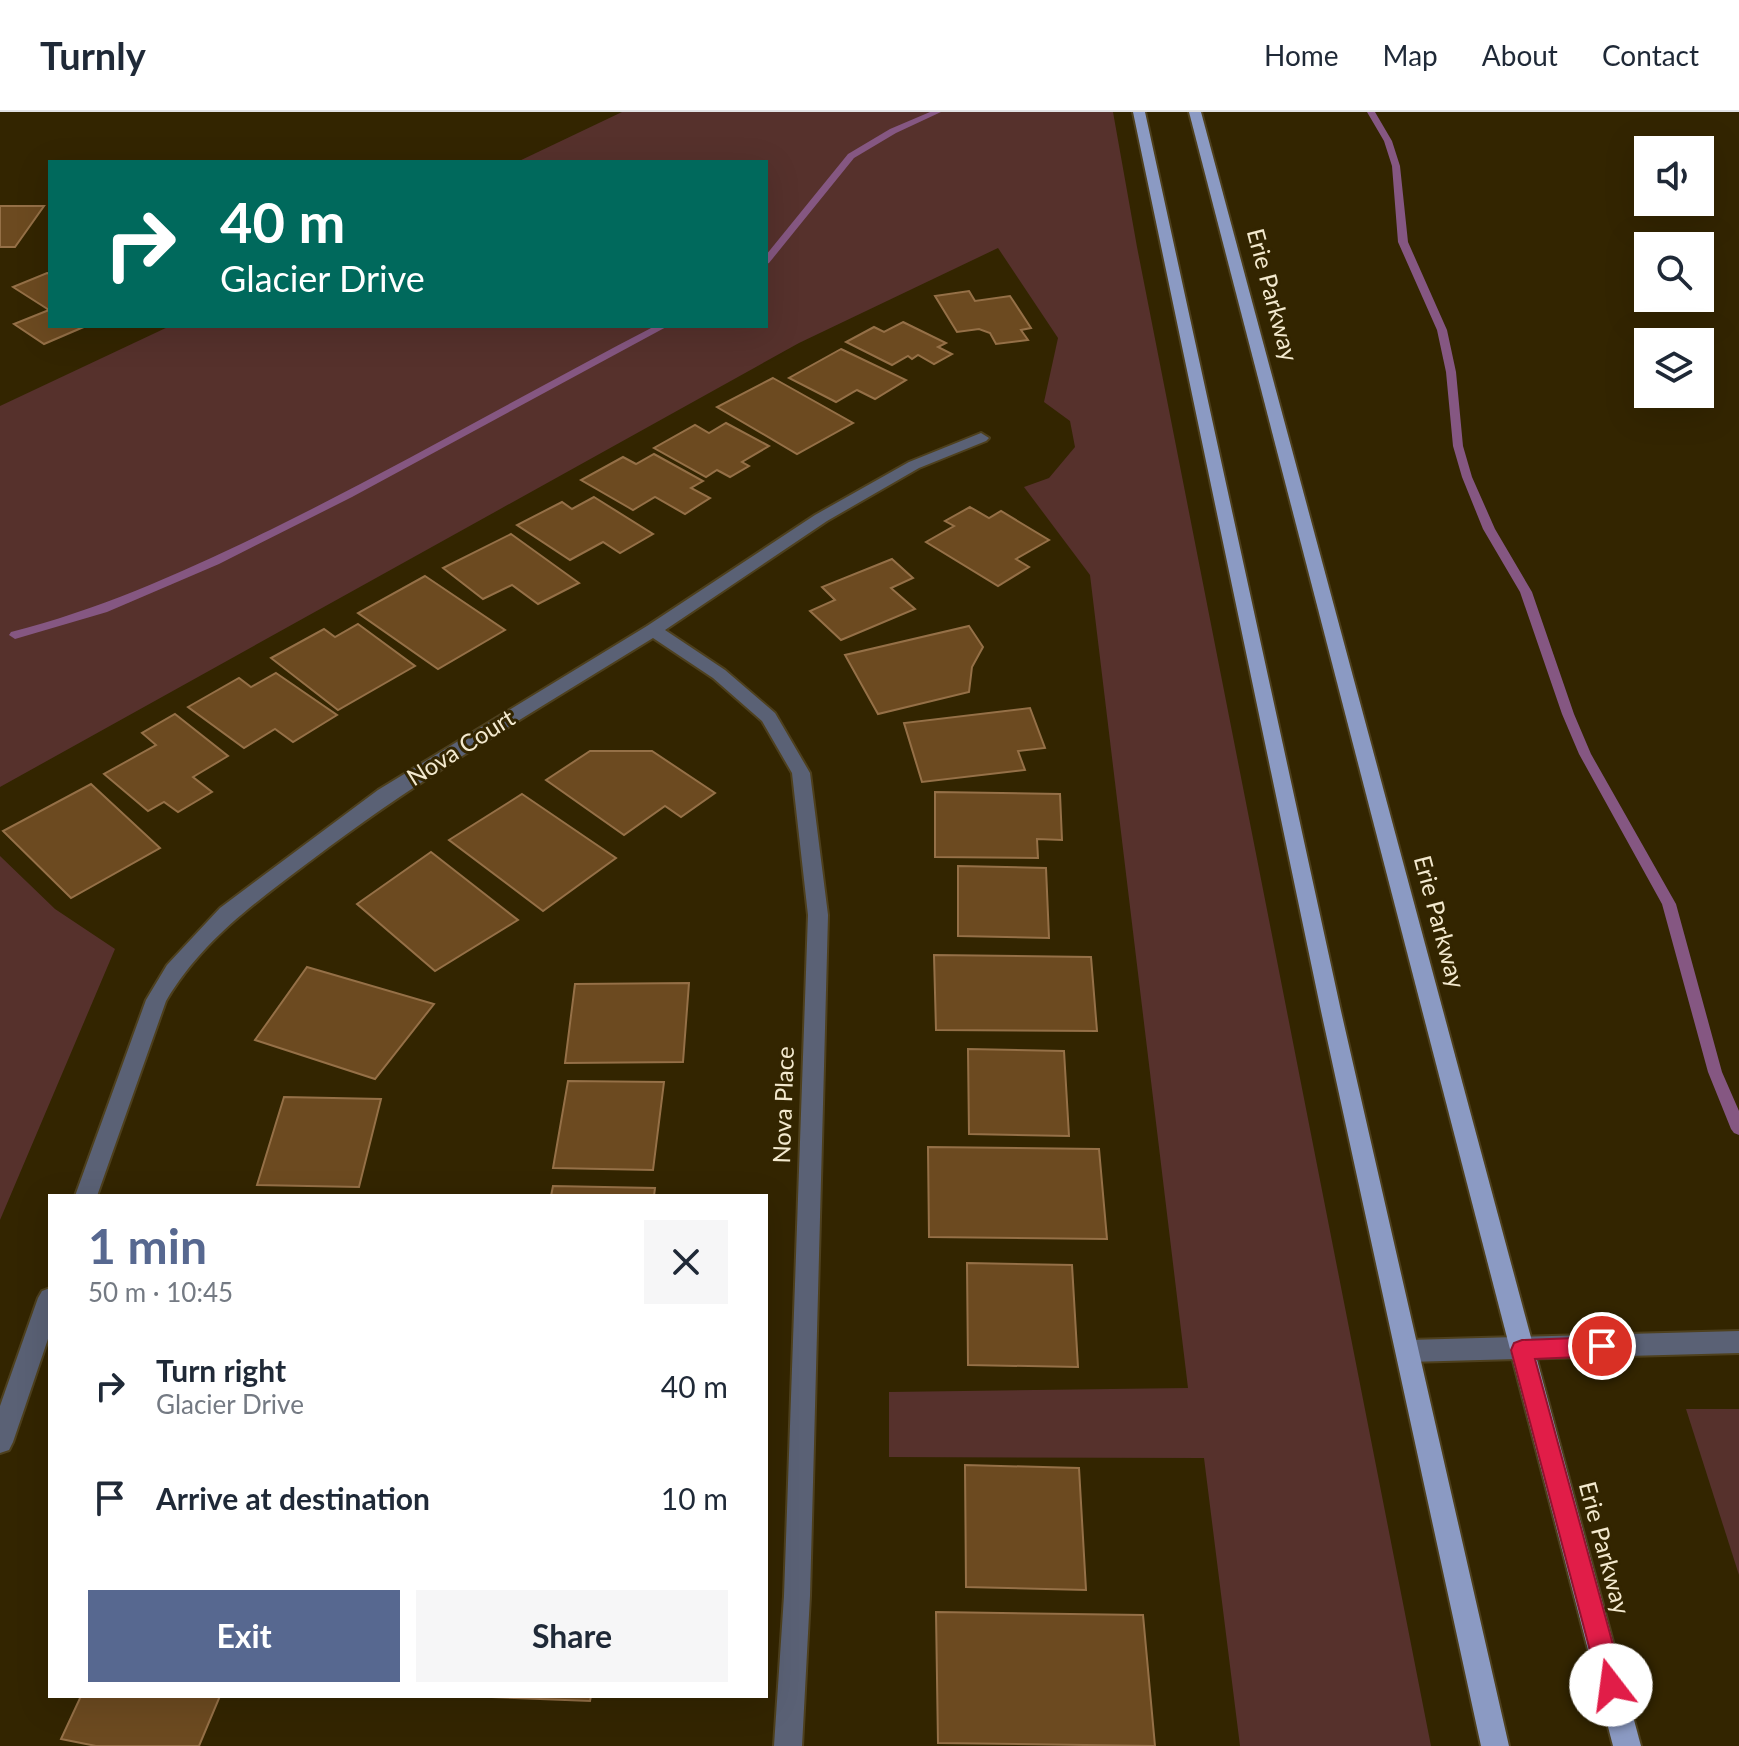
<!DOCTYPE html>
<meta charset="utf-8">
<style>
body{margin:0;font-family:Lato,sans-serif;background:#f6f6f7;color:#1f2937;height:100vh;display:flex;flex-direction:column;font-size:30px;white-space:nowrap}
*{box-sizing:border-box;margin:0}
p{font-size:26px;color:#747a83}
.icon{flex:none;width:44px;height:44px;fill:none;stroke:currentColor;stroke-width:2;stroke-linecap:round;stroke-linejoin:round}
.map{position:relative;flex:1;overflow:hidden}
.details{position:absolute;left:48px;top:1082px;width:720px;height:504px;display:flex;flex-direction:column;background:#fff;border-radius:0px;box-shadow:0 8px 32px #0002}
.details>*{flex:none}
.guide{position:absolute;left:48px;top:48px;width:720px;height:168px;border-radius:0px;box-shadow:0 8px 32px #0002;background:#00695c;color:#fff;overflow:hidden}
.buttons{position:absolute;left:1634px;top:24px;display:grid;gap:16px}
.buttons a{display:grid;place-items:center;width:80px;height:80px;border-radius:0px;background:#fff;box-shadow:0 8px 32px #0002;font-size:40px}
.pin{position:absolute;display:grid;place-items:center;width:68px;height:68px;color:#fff;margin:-34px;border:4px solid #fff;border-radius:50%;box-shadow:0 2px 8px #0007}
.me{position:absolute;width:88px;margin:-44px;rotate:345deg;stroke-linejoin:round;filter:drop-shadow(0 0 6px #0008)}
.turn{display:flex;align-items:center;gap:28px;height:168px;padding:0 40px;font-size:36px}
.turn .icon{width:104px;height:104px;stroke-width:2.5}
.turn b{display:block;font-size:56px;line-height:68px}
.round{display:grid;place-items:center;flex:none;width:84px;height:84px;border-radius:0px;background:#f6f6f7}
.headline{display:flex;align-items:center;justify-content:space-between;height:136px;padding:0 40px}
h1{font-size:48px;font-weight:700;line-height:60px;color:#576890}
.button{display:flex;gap:16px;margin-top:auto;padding:16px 40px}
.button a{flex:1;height:92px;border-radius:0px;background:#576890;color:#fff;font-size:32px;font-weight:700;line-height:92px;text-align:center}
.button a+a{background:#f6f6f7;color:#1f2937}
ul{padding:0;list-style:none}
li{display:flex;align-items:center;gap:24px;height:112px;padding:0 40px}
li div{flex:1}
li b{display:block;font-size:30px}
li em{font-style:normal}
header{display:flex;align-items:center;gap:48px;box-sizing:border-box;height:112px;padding:0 40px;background:#fff;border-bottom:2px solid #e0e1e3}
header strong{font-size:38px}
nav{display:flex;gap:44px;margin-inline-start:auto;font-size:28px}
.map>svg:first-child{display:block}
.green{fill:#56312c}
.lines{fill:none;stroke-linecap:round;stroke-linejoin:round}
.stream{fill:#855782;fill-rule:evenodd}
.building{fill:#6c4a20;stroke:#957047;stroke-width:2}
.minor-casing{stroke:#4e401d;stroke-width:4}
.major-casing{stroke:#4e401d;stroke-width:4}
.minor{fill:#5a6175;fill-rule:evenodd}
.major{fill:#8b9ac3;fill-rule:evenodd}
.route{fill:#e11d48;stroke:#92132f;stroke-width:2}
.labels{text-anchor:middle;stroke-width:6;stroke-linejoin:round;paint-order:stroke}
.street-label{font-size:24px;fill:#f3e9ce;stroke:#332500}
</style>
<header>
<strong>Turnly</strong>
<nav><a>Home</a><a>Map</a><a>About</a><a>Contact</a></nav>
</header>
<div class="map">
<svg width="1739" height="1634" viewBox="0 0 1739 1634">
<rect width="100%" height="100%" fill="#332500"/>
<!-- green -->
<g class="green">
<polygon points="622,0 1113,0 1137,135 1431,1634 1240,1634 1204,1346 889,1345 889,1280 1188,1276 1090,463 1024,375 1049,366 1075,335 1070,309 1044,290 1058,226 998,136 799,231 0,675 0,294 170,214 766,214 766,50 517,50"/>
<polygon points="0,744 55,797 115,837 0,1108"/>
<polygon points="1686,1297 1739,1297 1739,1463"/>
</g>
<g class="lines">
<!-- stream -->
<g class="stream">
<polygon points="930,0 941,0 896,21 854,46 769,151 766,152 766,143 848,42 890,17"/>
<polygon points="1367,0 1375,0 1392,29 1400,54 1408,130 1447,218 1456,260 1463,334 1472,365 1495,417 1532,480 1574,602 1591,642 1676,792 1722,960 1739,999 1739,1023 1734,1021 1731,1017 1708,960 1662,792 1579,642 1562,602 1520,480 1483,417 1462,365 1453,334 1446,260 1437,218 1398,130 1392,54 1384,29"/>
<path d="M655,214H668L352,385L219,452L107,500L15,527L9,523L11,520C102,497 185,459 270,418C400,354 526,281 655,214Z"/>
</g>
</g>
<!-- building -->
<g class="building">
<polygon points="0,94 44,94 15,135 0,135"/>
<polygon points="47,161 50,162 50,214 86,214 44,232 14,212 49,198 13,175"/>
<polygon points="969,179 975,189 1010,184 1031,216 1021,218 1028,228 996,232 990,221 979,217 957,220 935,184"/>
<polygon points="903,210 946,231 938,235 952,242 934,252 918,243 912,247 908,244 892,253 846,230 874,215 884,220"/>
<polygon points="841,237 906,268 875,287 857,278 836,290 789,266"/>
<polygon points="773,266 853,311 797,342 717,295"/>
<polygon points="726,311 769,334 742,350 749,354 730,365 717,358 706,365 654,336 695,313 709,321"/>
<polygon points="654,342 703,369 691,376 710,386 685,402 655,385 633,398 581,368 623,345 636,352"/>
<polygon points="594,385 653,422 620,441 603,430 570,448 517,413 562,390 572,397"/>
<polygon points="970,395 989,406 1001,399 1049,428 1016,447 1029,455 998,474 926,430 954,414 945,409"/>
<polygon points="511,422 579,471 538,492 512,473 483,487 443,456"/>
<polygon points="892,447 913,466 891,476 915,497 841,528 810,499 835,488 822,475"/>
<polygon points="425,464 505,518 438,557 358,501"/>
<polygon points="358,512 415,554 338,598 271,546 324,517 335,525"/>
<polygon points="969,514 983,535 972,555 969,580 878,602 845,543"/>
<polygon points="276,561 337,603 293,630 275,617 244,636 188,595 239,566 251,575"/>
<polygon points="1030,596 1045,636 1018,639 1025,658 922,670 904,611"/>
<polygon points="175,602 228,644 193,665 212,680 178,700 164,690 148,699 104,662 156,633 142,621"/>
<polygon points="590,639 652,639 715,681 681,705 665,694 624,723 546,668"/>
<polygon points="91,672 160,736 71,786 3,719"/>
<polygon points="935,680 1060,682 1062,728 1037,727 1038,746 935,745"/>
<polygon points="522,682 616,746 543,799 449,728"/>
<polygon points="431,740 518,808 435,859 357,792"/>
<polygon points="958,754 1046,756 1049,826 958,824"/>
<polygon points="934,843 1091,845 1097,919 936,918"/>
<polygon points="307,855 434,892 375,967 255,928"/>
<polygon points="689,871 683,950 565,951 575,872"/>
<polygon points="968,937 1064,939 1069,1024 969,1022"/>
<polygon points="568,969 664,970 653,1058 553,1056"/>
<polygon points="284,985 381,987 359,1075 257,1073"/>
<polygon points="928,1035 1099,1037 1107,1127 929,1125"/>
<polygon points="553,1074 655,1076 654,1084 551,1084"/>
<polygon points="967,1151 1072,1153 1078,1255 968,1253"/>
<polygon points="965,1353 1079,1356 1086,1478 966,1475"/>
<polygon points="936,1500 1143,1503 1155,1634 938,1631"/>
<polygon points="81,1584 220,1584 199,1634 96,1634 61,1627"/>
<polygon points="467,1584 591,1584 590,1589"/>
</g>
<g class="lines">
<!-- minor casing -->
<g class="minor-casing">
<g id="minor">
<path d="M981,321L989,326L986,329L919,356L827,409L665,518L725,558L775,601L810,661L828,803L810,1484L802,1634H774L784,1484L808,803L792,661L762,609L713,566L653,526C538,597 421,665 313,747C257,789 202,828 166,889L97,1084H75L146,888L167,853L220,796L378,678L647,514L815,403L909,350Z"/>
<polygon points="50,1176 50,1221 13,1330 9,1338 0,1341 0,1294 38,1186 42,1179"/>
<polygon points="1739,1219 1739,1241 1408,1250 1399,1247 1396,1239 1399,1231 1408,1228"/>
</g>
</g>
<!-- major casing -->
<g class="major-casing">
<g id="major">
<polygon points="1133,0 1145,0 1341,899 1509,1634 1481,1634 1321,899"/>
<polygon points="1189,0 1201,0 1641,1634 1613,1634"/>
</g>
</g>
<!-- minor -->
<use href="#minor" class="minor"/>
<!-- major -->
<use href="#major" class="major"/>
</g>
<!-- route -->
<polygon class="route" points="1602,1225 1610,1227 1613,1234 1610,1241 1602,1244 1535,1247 1624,1573 1620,1582 1611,1585 1602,1582 1599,1573 1511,1238 1514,1231 1522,1228"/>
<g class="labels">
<!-- street labels -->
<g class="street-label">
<text transform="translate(1272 183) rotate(75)" y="8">Erie Parkway</text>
<text transform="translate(461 636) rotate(-32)" y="8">Nova Court</text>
<text transform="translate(1439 810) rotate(75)" y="8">Erie Parkway</text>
<text transform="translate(784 993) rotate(-88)" y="8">Nova Place</text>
<text transform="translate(1604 1436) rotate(75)" y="8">Erie Parkway</text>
</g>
</g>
</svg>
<div class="buttons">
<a><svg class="icon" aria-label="sound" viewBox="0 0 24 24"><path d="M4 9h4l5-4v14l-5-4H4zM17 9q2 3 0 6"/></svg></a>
<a><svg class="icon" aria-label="search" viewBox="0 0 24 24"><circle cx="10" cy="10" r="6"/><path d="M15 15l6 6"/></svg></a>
<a><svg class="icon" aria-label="layers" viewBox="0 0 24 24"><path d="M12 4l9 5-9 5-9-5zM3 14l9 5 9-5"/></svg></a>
</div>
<div class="pin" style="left:1602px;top:1234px;background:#d93025"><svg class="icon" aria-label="arrive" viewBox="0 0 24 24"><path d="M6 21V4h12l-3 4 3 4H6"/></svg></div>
<svg class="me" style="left:1611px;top:1573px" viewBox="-20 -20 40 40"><circle r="19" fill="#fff"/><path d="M0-13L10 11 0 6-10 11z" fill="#e11d48"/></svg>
<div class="guide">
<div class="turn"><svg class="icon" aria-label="right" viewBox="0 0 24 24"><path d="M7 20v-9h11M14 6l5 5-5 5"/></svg><div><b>40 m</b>Glacier Drive</div></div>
</div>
<section class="details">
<div class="headline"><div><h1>1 min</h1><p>50 m · 10:45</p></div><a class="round"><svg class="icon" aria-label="close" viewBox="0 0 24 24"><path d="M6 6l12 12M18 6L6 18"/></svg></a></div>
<ul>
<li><svg class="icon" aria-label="right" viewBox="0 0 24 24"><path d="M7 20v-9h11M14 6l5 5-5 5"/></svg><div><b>Turn right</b><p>Glacier Drive</p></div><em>40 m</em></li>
<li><svg class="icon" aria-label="arrive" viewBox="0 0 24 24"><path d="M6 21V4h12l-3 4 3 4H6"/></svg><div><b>Arrive at destination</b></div><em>10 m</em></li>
</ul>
<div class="button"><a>Exit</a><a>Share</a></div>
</section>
</div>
